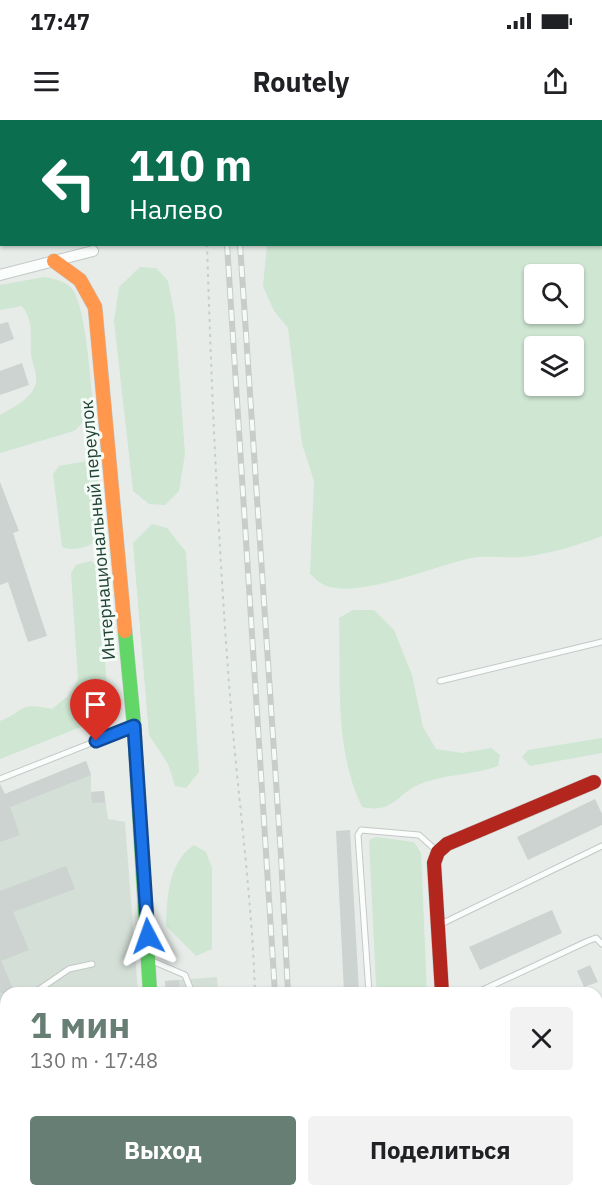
<!DOCTYPE html>
<html lang="ru">
<meta charset="utf-8">
<style>
body{margin:0;font-family:"IBM Plex Sans",sans-serif;background:#f2f2f2;color:#202124;height:100vh;display:flex;flex-direction:column;font-size:22px;white-space:nowrap}
*{box-sizing:border-box;margin:0}
p{font-size:20px;color:#757577}
.icon{flex:none;width:33px;height:33px;fill:none;stroke:currentColor;stroke-width:2;stroke-linecap:round;stroke-linejoin:round}
.map{position:relative;flex:1;overflow:hidden}
.drawer{position:absolute;left:0px;top:867px;width:603px;height:210px;display:flex;flex-direction:column;background:#fff;border-radius:18px 18px 0 0;box-shadow:0 2px 4px #0004}
.drawer>*{flex:none}
.top-card{position:absolute;left:0px;top:0px;width:603px;height:126px;box-shadow:0 2px 4px #0004;background:#0b6e4f;color:#fff;overflow:hidden}
.tools{position:absolute;left:524px;top:144px;display:grid;gap:12px}
.tools a{display:grid;place-items:center;width:60px;height:60px;border-radius:6px;background:#fff;box-shadow:0 2px 4px #0004;font-size:30px}
.pin{position:absolute;display:grid;place-items:center;width:51px;height:51px;color:#fff;margin:-62px -26px;border-radius:50% 50% 50% 0;rotate:-45deg;box-shadow:0 0 6px #0007}
.pin .icon{rotate:45deg}
.me{position:absolute;width:66px;margin:-33px;rotate:356deg;stroke-linejoin:round;filter:drop-shadow(0 0 4px #0008)}
.turn{display:flex;align-items:center;gap:21px;height:126px;padding:0 30px;font-size:27px}
.turn .icon{width:78px;height:78px;stroke-width:2.5}
.turn b{display:block;font-size:42px;line-height:51px}
.round{display:grid;place-items:center;flex:none;width:63px;height:63px;border-radius:6px;background:#f2f2f2}
.headline{display:flex;align-items:center;justify-content:space-between;height:102px;padding:0 30px}
h1{font-size:36px;font-weight:800;line-height:45px;color:#667e74}
.primary-button{display:flex;gap:12px;margin-top:auto;padding:12px 30px}
.primary-button a{flex:1;height:69px;border-radius:6px;background:#667e74;color:#fff;font-size:24px;font-weight:800;line-height:69px;text-align:center}
.primary-button a+a{background:#f2f2f2;color:#202124}
.status{display:flex;justify-content:space-between;align-items:center;height:42px;padding:0 30px;background:#fff;direction:ltr}
.status svg{height:16px;fill:currentColor}
header{display:flex;justify-content:space-between;align-items:center;height:78px;padding:0 30px;background:#fff;font-size:27px;font-weight:800}
.map>svg:first-child{display:block}
.built{fill:#d4dfd8}
.green{fill:#cee6d2;fill-rule:evenodd}
.building{fill:#ccd3d0}
.lines{fill:none;stroke-linecap:round;stroke-linejoin:round}
.lane-casing{stroke:#c3c9c6;stroke-width:7}
.street-casing{stroke:#c3c9c6;stroke-width:12}
.fast-casing{stroke:#c2cac6;stroke-width:15}
.slow-casing{stroke:#c2cac6;stroke-width:15}
.jam-casing{stroke:#c2cac6;stroke-width:15}
.path{stroke:#c4cfca;stroke-width:2;stroke-dasharray:3 4.5;stroke-linecap:butt}
.lane{stroke:#fbfcfc;stroke-width:5}
.street{stroke:#fbfcfc;stroke-width:10}
.fast{stroke:#63d668;stroke-width:14}
.slow{stroke:#ff974d;stroke-width:14}
.jam{stroke:#b3261e;stroke-width:14}
.rail-casing{stroke:#c8ccca;stroke-width:6}
.rail{stroke:#f5fbf7;stroke-width:4;stroke-dasharray:11;stroke-linecap:butt}
.route-casing{stroke:#114b97;stroke-width:15}
.route{stroke:#1a73e8;stroke-width:10}
.labels{text-anchor:middle;stroke-width:6;stroke-linejoin:round;paint-order:stroke}
.street-label{font-size:18px;fill:#204335;stroke:#f5fbf7}
</style>
<div class="status"><b>17:47</b><svg viewBox="0 0 49 12"><path d="M0 12V9h3v3zM5 12V6h3v6zM10 12V3h3v9zM15 12V0h3v12zM26 1h20v11H26zM47 4h2v5h-2z"/></svg></div>
<header><svg class="icon" aria-label="menu" viewBox="0 0 24 24"><path d="M4 6h16M4 12h16M4 18h16"/></svg>Routely<svg class="icon" aria-label="share" viewBox="0 0 24 24"><path d="M12 15V3M7 8l5-5 5 5M5 13v7h14v-7"/></svg></header>
<div class="map">
<svg width="602" height="1077" viewBox="0 0 602 1077">
<rect width="100%" height="100%" fill="#e7ece9"/>
<!-- built -->
<g class="built">
<polygon points="86,641 91,655 91,672 104,671 108,699 125,702 138,873 6,873 6,1071 135,1071 137,1077 0,1077 0,676"/>
<polygon points="217,857 218,873 166,873 165,861"/>
<polygon points="181,1071 232,1071 233,1077 181,1077"/>
</g>
<!-- green -->
<g class="green">
<path d="M273,0H602V416C576,426 549,434 522,437C506,439 488,435 472,438C435,445 358,480 324,465C319,463 314,457 310,454L314,361L302,324L288,208L274,191L263,166L267,125L602,124V2ZM534,154H573V194H534ZM573,226V266H534V226Z"/>
<polygon points="140,147 156,148 168,161 175,197 185,334 179,371 165,385 149,384 133,371 114,201 119,167"/>
<path d="M44,157C54,159 67,161 73,170C87,193 90,263 94,292L74,311L0,333V295C15,286 39,276 36,255C35,247 31,240 31,232C30,214 34,202 22,186L0,190V165Z"/>
<path d="M87,341C106,356 99,397 99,420C87,427 76,432 62,427L53,354L59,346Z"/>
<polygon points="152,404 167,408 186,432 199,652 186,668 175,666 168,644 149,615 133,423"/>
<path d="M91,441L98,447L108,581L81,607L0,639V601C28,590 16,582 52,589L68,576L78,560L71,453L76,445Z"/>
<path d="M353,490H374L394,510L412,555L423,607L436,629L462,633L491,628L500,635L498,646C473,655 445,654 420,664C396,674 394,694 362,687C334,629 341,561 339,498Z"/>
<polygon points="602,618 602,633 530,646 522,637 528,630"/>
<polygon points="376,717 414,722 421,733 427,873 381,873 376,865 369,720"/>
<path d="M194,725L206,732L212,748V829L196,836L166,806C167,778 168,742 194,725Z"/>
</g>
<!-- building -->
<g class="building">
<polygon points="8,202 14,219 0,224 0,204"/>
<polygon points="22,243 29,265 0,275 0,251"/>
<polygon points="0,362 19,411 13,413 47,516 28,522 8,462 0,465"/>
<polygon points="86,641 91,655 10,687 20,715 0,722 0,664 5,674"/>
<polygon points="104,671 105,682 92,683 91,672"/>
<polygon points="595,679 602,694 602,705 528,740 517,717"/>
<polygon points="350,710 359,872 344,872 336,711"/>
<polygon points="66,746 75,769 13,792 29,830 1,841 15,873 0,873 0,771"/>
<polygon points="552,790 562,813 480,850 469,827"/>
<polygon points="590,845 598,862 584,867 577,851"/>
<polygon points="179,860 180,873 166,873 165,861"/>
</g>
<g class="lines">
<!-- lane casing -->
<g class="lane-casing">
<g id="lane">
<polyline points="76,0 76,2"/>
<polyline points="440,561 602,522"/>
<polyline points="0,659 132,607"/>
<polyline points="439,805 602,726"/>
<polyline points="150,840 185,855 192,873"/>
<polyline points="34,873 69,849 92,844"/>
<polyline points="369,873 358,715 361,710 419,715 437,731"/>
<polyline points="476,873 588,821 596,818 602,824"/>
<polyline points="597,1001 602,998"/>
<polyline points="77,1071 80,1077"/>
<polyline points="207,1071 207,1077"/>
<polyline points="384,1071 384,1077"/>
<polyline points="83,1077 96,1071"/>
</g>
</g>
<!-- street casing -->
<g class="street-casing">
<g id="street">
<polyline points="0,155 93,131"/>
<polyline points="163,1071 163,1077"/>
<polyline points="481,1071 483,1077"/>
</g>
</g>
<!-- fast casing -->
<g class="fast-casing">
<polyline id="fast" points="125,511 134,606 150,873"/>
</g>
<!-- slow casing -->
<g class="slow-casing">
<polyline id="slow" points="54,141 80,160 95,187 125,511"/>
</g>
<!-- jam casing -->
<g class="jam-casing">
<polyline id="jam" points="442,873 434,743 438,732 447,724 594,662"/>
</g>
<!-- path -->
<g class="path">
<polyline points="200,0 200,2"/>
<polyline points="410,2 414,0"/>
<path d="M207,124C212,284 219,443 232,601C240,692 252,782 255,873"/>
<polyline points="265,1071 265,1077"/>
</g>
<!-- lane -->
<use href="#lane" class="lane"/>
<!-- street -->
<use href="#street" class="street"/>
<!-- fast -->
<use href="#fast" class="fast"/>
<!-- slow -->
<use href="#slow" class="slow"/>
<!-- jam -->
<use href="#jam" class="jam"/>
<!-- rail casing -->
<g class="rail-casing">
<g id="rail">
<polyline points="219,0 219,2"/>
<polyline points="231,0 231,2"/>
<polyline points="227,124 275,873"/>
<polyline points="240,124 281,736 288,873"/>
<polyline points="284,1071 285,1077"/>
<polyline points="297,1071 297,1077"/>
</g>
</g>
<!-- rail -->
<use href="#rail" class="rail"/>
</g>
<g class="lines">
<!-- route casing -->
<g class="route-casing">
<polyline id="route" points="96,621 134,606 148,816"/>
</g>
<!-- route -->
<use href="#route" class="route"/>
</g>
<g class="labels">
<!-- street labels -->
<g class="street-label">
<text transform="translate(98 410) rotate(-95)" y="6">Интернациональный переулок</text>
</g>
</g>
</svg>
<div class="tools">
<a><svg class="icon" aria-label="search" viewBox="0 0 24 24"><circle cx="10" cy="10" r="6"/><path d="M15 15l6 6"/></svg></a>
<a><svg class="icon" aria-label="layers" viewBox="0 0 24 24"><path d="M12 4l9 5-9 5-9-5zM3 14l9 5 9-5"/></svg></a>
</div>
<div class="pin" style="left:96px;top:621px;background:#d93025"><svg class="icon" aria-label="arrive" viewBox="0 0 24 24"><path d="M6 21V4h12l-3 4 3 4H6"/></svg></div>
<svg class="me" style="left:148px;top:816px" viewBox="-20 -20 40 40"><path d="M0-17L14 15 0 8-14 15z" fill="#1a73e8" stroke="#fff" stroke-width="4"/></svg>
<div class="top-card">
<div class="turn"><svg class="icon" aria-label="left" viewBox="0 0 24 24"><path d="M17 20v-9H6M10 6l-5 5 5 5"/></svg><div><b>110 m</b>Налево</div></div>
</div>
<section class="drawer">
<div class="headline"><div><h1>1 мин</h1><p>130 m · 17:48</p></div><a class="round"><svg class="icon" aria-label="close" viewBox="0 0 24 24"><path d="M6 6l12 12M18 6L6 18"/></svg></a></div>
<div class="primary-button"><a>Выход</a><a>Поделиться</a></div>
</section>
</div>
